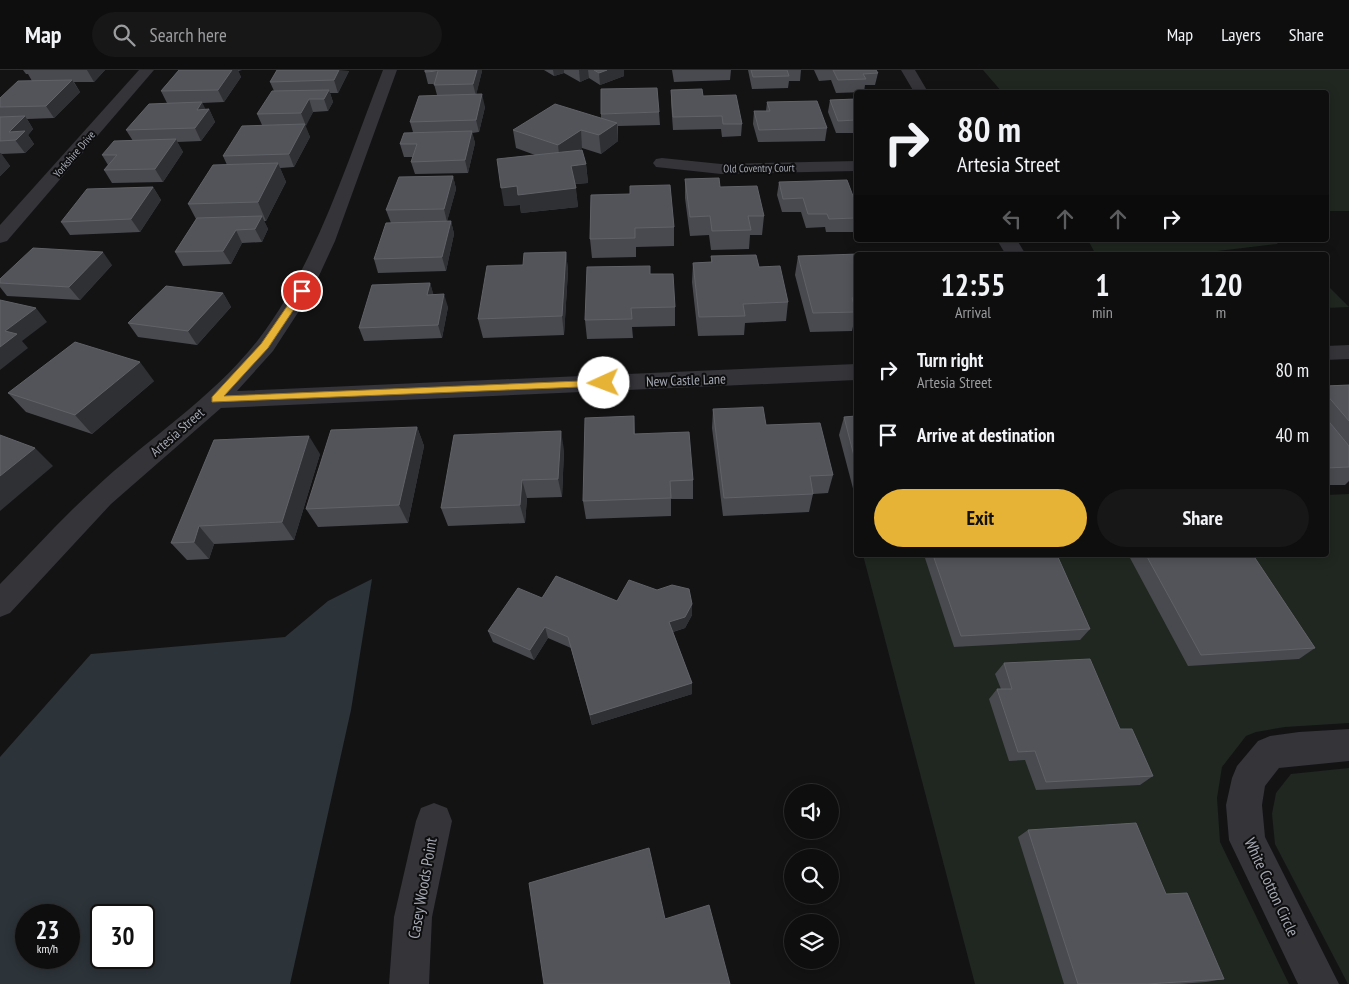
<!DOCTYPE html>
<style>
body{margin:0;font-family:"PT Sans Narrow",sans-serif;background:#171718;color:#f1f3f6;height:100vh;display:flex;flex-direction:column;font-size:19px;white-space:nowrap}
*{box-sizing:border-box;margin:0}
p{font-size:16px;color:#9b9c9e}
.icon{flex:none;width:28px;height:28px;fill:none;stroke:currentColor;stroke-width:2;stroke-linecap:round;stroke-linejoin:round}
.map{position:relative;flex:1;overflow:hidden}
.drawer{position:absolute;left:854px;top:182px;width:475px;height:305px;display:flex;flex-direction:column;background:#0e0e0f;border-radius:5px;box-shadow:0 2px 12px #0003,0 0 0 1px #2e2e2f}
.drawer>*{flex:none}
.banner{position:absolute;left:854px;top:20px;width:475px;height:152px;border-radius:5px;box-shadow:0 2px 12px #0003,0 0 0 1px #2e2e2f;background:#0e0e0f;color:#f1f3f6;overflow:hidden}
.buttons{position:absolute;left:784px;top:714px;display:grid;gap:10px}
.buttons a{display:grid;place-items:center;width:55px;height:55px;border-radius:50%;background:#0e0e0f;box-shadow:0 2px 12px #0003,0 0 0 1px #2e2e2f;font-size:25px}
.speed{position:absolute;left:15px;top:834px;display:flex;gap:10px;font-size:25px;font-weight:700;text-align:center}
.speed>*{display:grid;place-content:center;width:65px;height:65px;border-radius:50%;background:#0e0e0f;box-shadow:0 2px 12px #0003,0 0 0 1px #2e2e2f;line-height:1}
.speed small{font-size:12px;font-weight:400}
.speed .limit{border:2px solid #111;border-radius:8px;background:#fff;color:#111}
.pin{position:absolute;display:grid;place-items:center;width:42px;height:42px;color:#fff;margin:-21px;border:2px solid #fff;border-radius:50%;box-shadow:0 1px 5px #0007}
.me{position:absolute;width:55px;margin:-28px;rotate:268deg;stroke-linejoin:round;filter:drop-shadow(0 0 4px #0008)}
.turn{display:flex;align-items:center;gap:18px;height:105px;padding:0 20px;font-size:22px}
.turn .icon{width:65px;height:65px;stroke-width:2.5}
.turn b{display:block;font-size:35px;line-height:42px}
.lanes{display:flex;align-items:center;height:48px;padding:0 20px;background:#0003;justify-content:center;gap:25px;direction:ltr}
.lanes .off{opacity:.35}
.eta{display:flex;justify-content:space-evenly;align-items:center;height:85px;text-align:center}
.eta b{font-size:30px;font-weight:600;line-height:35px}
.cta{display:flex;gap:10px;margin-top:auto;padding:10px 20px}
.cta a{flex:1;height:58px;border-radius:30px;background:#e7b337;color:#111;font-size:20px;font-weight:600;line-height:58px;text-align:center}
.cta a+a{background:#171718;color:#f1f3f6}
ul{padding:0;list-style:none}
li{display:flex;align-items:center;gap:15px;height:65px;padding:0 20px}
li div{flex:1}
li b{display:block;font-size:19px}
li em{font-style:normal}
header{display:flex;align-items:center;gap:30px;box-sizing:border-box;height:70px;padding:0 25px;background:#0e0e0f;border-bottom:1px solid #2e2e2f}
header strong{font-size:24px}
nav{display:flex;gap:28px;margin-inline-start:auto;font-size:18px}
.search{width:350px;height:45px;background:#171718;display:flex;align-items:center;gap:12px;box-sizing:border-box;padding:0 18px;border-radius:28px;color:#9b9c9e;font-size:19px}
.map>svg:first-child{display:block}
.green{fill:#1f2720}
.water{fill:#2c3339;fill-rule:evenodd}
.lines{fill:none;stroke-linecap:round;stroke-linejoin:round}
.minor{fill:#343439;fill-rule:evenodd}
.wall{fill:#494a4f}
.shaded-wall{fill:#2f3033}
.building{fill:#53545a;stroke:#606268}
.route{fill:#e7b337;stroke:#967424}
.labels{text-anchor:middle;stroke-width:4;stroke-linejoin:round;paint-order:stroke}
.far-street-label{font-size:11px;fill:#a5a9b4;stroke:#0e0e0f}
.street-label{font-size:14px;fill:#a5a9b4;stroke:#0e0e0f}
.near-street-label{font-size:16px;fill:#a5a9b4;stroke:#0e0e0f}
</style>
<header>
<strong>Map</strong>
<div class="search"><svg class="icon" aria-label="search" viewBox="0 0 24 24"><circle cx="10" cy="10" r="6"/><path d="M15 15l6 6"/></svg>Search here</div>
<nav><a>Map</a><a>Layers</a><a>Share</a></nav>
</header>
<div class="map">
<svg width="1349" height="914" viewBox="0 0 1349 914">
<rect width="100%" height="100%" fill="#131314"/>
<!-- green -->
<g class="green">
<polygon points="983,0 1349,0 1349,141 1326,141 1326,22 1002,22"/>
<polygon points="1088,170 1280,170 1277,174 1184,185 1096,185"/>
<polygon points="1326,214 1349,237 1326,238"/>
<polygon points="1349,424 1349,653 1285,657 1256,662 1246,666 1222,697 1217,728 1220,772 1289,914 975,914 863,485 1326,485 1326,425"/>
<polygon points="1349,698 1349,914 1348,914 1275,774 1272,744 1276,723 1291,704"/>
</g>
<!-- water -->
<path class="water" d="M372,509L351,640L290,914H0V687L91,584L285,567L328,531ZM26,845H69V888H26ZM101,845H144V888H101Z"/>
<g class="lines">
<!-- minor -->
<g class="minor">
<polygon points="139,0 154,0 7,171 0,173 0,155"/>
<path d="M383,0H397L335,171L312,221L273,281L237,321L856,294V310L221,338L111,434L10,543L0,547V514C31,483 60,450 93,420C147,369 212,329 258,270C316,195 348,89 383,0Z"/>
<polygon points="901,0 915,0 928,22 914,22"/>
<polygon points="662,88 721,94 856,91 856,101 721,104 656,97 653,93 656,89"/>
<polygon points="997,170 1017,170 1026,185 1006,185"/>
<polygon points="1349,275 1349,289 1326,290 1326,276"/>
<polygon points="1349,659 1349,691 1279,698 1265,716 1262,735 1265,767 1339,914 1298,914 1229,770 1226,735 1232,708 1237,696 1258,671 1270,666 1299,662"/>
<polygon points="434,733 447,738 452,751 432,847 429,914 389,914 394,847 416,751 421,738"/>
</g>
</g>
<!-- wall -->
<g class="wall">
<polygon points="23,0 105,0 94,12 74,12 80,22 54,48 27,49 33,59 28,65 34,74 25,83 1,84 10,96 0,106 0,28 32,11 28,4 26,4"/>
<polygon points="179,0 242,0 238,1 241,7 224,32 202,33 205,40 209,39 215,52 201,71 177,72 183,82 163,112 112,113 104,100 108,95 102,85 133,71 126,60 167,33 161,21"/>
<polygon points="277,0 349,1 338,23 330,23 333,32 328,41 313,42 305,56 310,67 294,97 280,98 286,112 266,151 264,151 268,159 262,172 242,173 231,194 183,196 175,182 196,149 188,134 227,95 223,86 262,55 257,44 274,21 270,12"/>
<polygon points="544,0 624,0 624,6 600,15 589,8 580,12 564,3 554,6"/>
<polygon points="672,0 731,0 730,10 674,12"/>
<polygon points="748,0 801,0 800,11 789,11 788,18 752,19"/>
<polygon points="814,0 876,0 878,3 875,15 865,15 864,22 836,23 831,10 819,11"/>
<polygon points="482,1 476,24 485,37 479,62 472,63 475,73 468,103 415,104 411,92 413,87 404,87 400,74 413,62 410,52 437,25 434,14 428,14 425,2"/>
<polygon points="671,20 703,26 742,54 741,66 722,67 721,59 673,60 671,32"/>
<polygon points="856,29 856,63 836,63 828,42 830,30"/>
<polygon points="767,32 827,58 825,71 758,72 753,54 754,41 766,41"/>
<polygon points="659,42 660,55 618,56 618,71 601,84 582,78 579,80 586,94 588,113 575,114 578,137 521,143 520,135 504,136 535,85 516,78 513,60 601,48 601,44"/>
<polygon points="453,106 456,119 447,151 451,151 454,164 446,201 378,203 374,189 391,153 386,140"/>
<polygon points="685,109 720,117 764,146 762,165 750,165 749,179 711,180 709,165 690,166 685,128"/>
<polygon points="779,112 856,134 856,162 826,162 825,157 806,158 801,142 782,142 777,125"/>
<polygon points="153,117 161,130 140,162 70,165 61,152"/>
<polygon points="591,125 674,157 674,176 636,177 636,187 592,188 590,169"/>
<polygon points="898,170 933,170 898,171"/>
<polygon points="566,182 568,201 564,265 483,268 478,249"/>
<polygon points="856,185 856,247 855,247 852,261 810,262 795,205 798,186"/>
<polygon points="711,186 759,197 788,232 786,251 745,253 744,265 698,266 692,212 693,193 711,192"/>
<polygon points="112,195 80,230 7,226 0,217 0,209"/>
<polygon points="650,204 675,237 675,256 632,257 633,268 587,269 585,250"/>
<polygon points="430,213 433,224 448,237 442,268 364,271 359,258"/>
<polygon points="223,223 231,237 197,275 138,267 128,253"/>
<polygon points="154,311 92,364 26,342 8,323"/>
<polygon points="1349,315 1349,411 1345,415 1326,415 1326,316"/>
<polygon points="713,339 766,355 833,405 828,423 813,424 809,442 723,446 712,358"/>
<polygon points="634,346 635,364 693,410 693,429 671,429 671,446 586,449 583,431"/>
<polygon points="856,346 856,426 855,426 839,365 844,347"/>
<polygon points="417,357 424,376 408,453 318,457 306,439"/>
<polygon points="564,380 562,427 527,428 525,453 448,456 441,438"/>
<polygon points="320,384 294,470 214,474 209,489 187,490 171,473"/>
<polygon points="924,485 1057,485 1090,559 1080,570 954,577"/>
<polygon points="1132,485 1253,485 1315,578 1299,589 1188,596 1130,488"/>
<polygon points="542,528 692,534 692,545 685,558 673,562 692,613 692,624 592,655 571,578 548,568 534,590 493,572 488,561"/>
<polygon points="1004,593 1120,659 1153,706 1140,715 1036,720 1025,690 1009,691 989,629 997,619 1001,619 995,604"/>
<polygon points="1028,760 1166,824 1224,909 1206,912 1179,914 1064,914 1018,767"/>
</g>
<!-- shaded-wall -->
<g class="shaded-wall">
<polygon points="87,0 105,0 94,12"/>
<polygon points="232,0 238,0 241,7 224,32 218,20"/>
<polygon points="339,0 349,1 338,23 334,10"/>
<polygon points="477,0 482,0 482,1 476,26 473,14"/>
<polygon points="553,0 564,0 564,3 554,6"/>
<polygon points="579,0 588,0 589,8 580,12"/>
<polygon points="607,0 624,0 624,6 600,15 599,3"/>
<polygon points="72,10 80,22 54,48 46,36"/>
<polygon points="329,20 333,32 328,41 324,29"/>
<polygon points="482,24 485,37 479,62 476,50"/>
<polygon points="309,29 313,42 306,56 301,43"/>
<polygon points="202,32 207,42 209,39 215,52 201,71 195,58 197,40"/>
<polygon points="25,46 33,59 28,65 34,74 25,83 9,62"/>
<polygon points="617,53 618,71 601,84 599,65"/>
<polygon points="305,54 310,67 294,97 289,84"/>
<polygon points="581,60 582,78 560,93 558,75"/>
<polygon points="472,61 475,73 468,103 465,90"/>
<polygon points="176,69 183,82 163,112 155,99"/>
<polygon points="0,83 1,83 10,96 0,106"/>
<polygon points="278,93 286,112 266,151 258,132"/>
<polygon points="586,94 588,113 573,114 571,96"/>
<polygon points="453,106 456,119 447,152 444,139"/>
<polygon points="517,116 576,118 578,137 521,143 520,135 504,136 501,118"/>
<polygon points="153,117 161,130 140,162 131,149"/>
<polygon points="262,146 268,159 262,172 255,159"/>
<polygon points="451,151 454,164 446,201 442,187"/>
<polygon points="236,160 242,173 231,194 223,181"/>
<polygon points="103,182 112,195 80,230 69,217"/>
<polygon points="566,182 568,201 564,265 562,246"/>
<polygon points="430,213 434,226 427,225"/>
<polygon points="223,223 231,237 197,275 188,261"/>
<polygon points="444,224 448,237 442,268 438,255"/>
<polygon points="36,238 47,252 22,271 28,278 0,300 0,277 5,261"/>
<polygon points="140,292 154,311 92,364 75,345"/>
<polygon points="417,357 424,376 408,453 399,435"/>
<polygon points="561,361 564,380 562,427 558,409"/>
<polygon points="309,366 320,384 294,470 282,452"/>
<polygon points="35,378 53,396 0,441 0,406"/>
<polygon points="522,410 527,428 525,453 520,435"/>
<polygon points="199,456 214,474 209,489 194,472"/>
<polygon points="692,534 692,545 685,558 669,563 669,552"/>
<polygon points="545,557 548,568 534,590 530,580"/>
<polygon points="692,613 692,624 592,655 590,645"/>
</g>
<!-- building -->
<g class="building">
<polygon points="179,0 232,0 218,20 161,21"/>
<polygon points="277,0 339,0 334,10 270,12"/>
<polygon points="425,0 477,0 473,14 434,15 438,1 425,2"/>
<polygon points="594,0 607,0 599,3"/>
<polygon points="751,0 787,0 789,6 753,7"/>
<polygon points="833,0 876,0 878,3 863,4 866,9 838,10"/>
<polygon points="72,10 46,36 0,37 0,28 18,11"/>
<polygon points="657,18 659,42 601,44 601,19"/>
<polygon points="702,19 703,26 736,25 742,54 723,54 722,46 673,47 671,20"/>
<polygon points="329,20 324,29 309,29 301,43 257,44 272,21"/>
<polygon points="885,21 886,22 858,22"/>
<polygon points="482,24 476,50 410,52 419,26"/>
<polygon points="856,29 856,50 838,51 830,30"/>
<polygon points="817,31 827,58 759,60 754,41 770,41 767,32"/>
<polygon points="202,32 197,40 209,39 195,58 126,60 149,34"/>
<polygon points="555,34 617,53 599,65 581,60 558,75 513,60"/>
<polygon points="25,46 9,62 25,61 16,70 0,71 0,47"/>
<polygon points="305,54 289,84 223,86 242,56"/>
<polygon points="472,61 465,90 411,92 417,74 400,74 404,63"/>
<polygon points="176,69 155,99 104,100 117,85 102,85 114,71"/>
<polygon points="582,80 586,94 571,96 576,118 518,125 517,116 501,118 497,89"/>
<polygon points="278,93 258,132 188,134 213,95"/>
<polygon points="453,106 444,139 386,140 399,107"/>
<polygon points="719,108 720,117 757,116 764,146 748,146 751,160 712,161 710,146 690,147 685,109"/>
<polygon points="847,110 856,134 856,148 829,149 827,144 808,144 803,128 783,129 779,112"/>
<polygon points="670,115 674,157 635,158 635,168 590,169 591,125 630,124 630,116"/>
<polygon points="153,117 131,149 61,152 87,119"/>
<polygon points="262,146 255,159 236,160 223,181 175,182 197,148"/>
<polygon points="451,151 442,187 374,189 386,153"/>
<polygon points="33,178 103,182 69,217 0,213 0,209"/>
<polygon points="566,182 562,246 478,249 487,196 523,195 524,183"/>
<polygon points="859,184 856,185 856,228 852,228 856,242 813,243 798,186"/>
<polygon points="756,185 759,197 780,196 788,232 743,234 745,246 699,247 693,193 712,192 711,186"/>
<polygon points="650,196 650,204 673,204 675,237 631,238 632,249 585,250 587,197"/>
<polygon points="430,213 427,225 444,224 438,255 359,258 372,215"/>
<polygon points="166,216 223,223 188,261 128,253"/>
<polygon points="0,230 36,238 5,261 17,264 0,277"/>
<polygon points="75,272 140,292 75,345 8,323"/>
<polygon points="1349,315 1349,351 1326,324 1326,316"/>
<polygon points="763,337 766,355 820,353 833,405 810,406 813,424 724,428 713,339"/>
<polygon points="634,346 634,364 689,362 693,410 670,411 671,428 583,431 585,348"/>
<polygon points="856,346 856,394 844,347"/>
<polygon points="1326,348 1349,376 1349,397 1326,398"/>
<polygon points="417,357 399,435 306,439 331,360"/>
<polygon points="561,361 558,409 522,410 520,435 441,438 454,365"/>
<polygon points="0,365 35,378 0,406"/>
<polygon points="309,366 282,452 199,456 194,472 171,473 214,370"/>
<polygon points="933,485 1057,485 1090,559 961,566"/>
<polygon points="1146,485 1253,485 1315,578 1201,585"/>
<polygon points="556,506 617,531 629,510 657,520 672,515 689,519 692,534 685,547 669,552 692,613 590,645 568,567 545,557 530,580 488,561 518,518 542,528"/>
<polygon points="1090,589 1120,659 1132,659 1153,706 1046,712 1035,681 1018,682 997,619 1012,619 1004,593"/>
<polygon points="1136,753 1166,824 1187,823 1224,909 1147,914 1078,914 1028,760"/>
<polygon points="649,778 665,849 709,835 730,914 544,914 529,813"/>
</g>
<!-- route -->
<polygon class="route" points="299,219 306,221 268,278 224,326 604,310 608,313 604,316 212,332 212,327 261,274"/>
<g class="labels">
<!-- far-street labels -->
<g class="far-street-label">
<text transform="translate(74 84) rotate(-49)" y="4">Yorkshire Drive</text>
<text transform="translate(759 98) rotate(-1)" y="4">Old Coventry Court</text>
</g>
<!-- street labels -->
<g class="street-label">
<text transform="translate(686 310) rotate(-2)" y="5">New Castle Lane</text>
<text transform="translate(177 362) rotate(-41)" y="5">Artesia Street</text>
</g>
<!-- near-street labels -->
<g class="near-street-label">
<text transform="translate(1272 817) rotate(65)" y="6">White Cotton Circle</text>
<text transform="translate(422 818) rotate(-80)" y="6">Casey Woods Point</text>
</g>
</g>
</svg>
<div class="buttons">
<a><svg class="icon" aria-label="sound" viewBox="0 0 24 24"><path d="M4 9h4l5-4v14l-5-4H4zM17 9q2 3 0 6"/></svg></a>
<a><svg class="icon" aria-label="search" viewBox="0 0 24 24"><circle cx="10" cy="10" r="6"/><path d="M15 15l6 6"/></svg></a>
<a><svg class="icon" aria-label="layers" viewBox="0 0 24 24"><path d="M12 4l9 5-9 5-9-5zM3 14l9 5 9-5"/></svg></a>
</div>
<div class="speed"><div>23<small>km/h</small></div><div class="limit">30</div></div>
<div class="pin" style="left:302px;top:221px;background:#d93025"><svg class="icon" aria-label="arrive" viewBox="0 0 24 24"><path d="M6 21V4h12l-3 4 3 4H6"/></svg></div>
<svg class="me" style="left:604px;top:313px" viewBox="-20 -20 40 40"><circle r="19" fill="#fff"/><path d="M0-13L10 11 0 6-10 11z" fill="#e7b337"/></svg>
<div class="banner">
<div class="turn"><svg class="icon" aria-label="right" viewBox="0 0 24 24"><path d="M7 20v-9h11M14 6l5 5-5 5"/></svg><div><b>80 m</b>Artesia Street</div></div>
<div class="lanes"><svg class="icon off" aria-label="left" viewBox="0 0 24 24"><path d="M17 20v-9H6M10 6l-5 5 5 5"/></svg><svg class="icon off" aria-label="ahead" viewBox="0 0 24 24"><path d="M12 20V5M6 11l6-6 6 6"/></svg><svg class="icon off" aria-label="ahead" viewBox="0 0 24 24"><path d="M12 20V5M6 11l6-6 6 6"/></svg><svg class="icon" aria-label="right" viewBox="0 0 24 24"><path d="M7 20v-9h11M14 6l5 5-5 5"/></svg></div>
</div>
<section class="drawer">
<div class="eta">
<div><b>12:55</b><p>Arrival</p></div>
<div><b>1</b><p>min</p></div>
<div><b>120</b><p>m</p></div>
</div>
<ul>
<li><svg class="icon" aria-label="right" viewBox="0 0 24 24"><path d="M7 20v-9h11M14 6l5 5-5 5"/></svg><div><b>Turn right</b><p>Artesia Street</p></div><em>80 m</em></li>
<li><svg class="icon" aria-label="arrive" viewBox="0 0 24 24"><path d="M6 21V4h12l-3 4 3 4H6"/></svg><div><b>Arrive at destination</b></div><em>40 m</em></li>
</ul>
<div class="cta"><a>Exit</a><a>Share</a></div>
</section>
</div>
